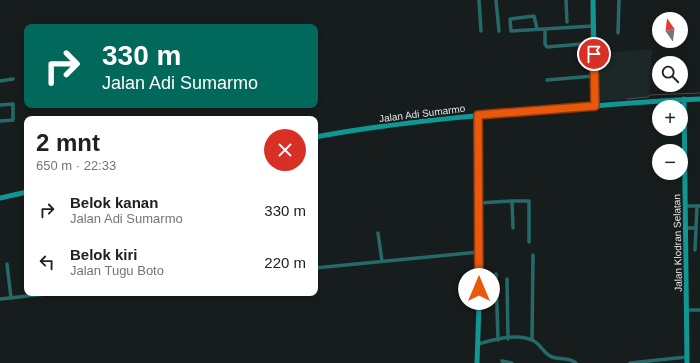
<!DOCTYPE html>
<html lang="id">
<meta charset="utf-8">
<style>
body{margin:0;font-family:Helvetica,sans-serif;background:#f6f6f6;color:#202124;height:100vh;display:flex;flex-direction:column;font-size:15px;white-space:nowrap}
*{box-sizing:border-box;margin:0}
p{font-size:13px;color:#757577}
.icon{flex:none;width:22px;height:22px;fill:none;stroke:currentColor;stroke-width:2;stroke-linecap:round;stroke-linejoin:round}
.map{position:relative;flex:1;overflow:hidden}
.drawer{position:absolute;left:24px;top:116px;width:294px;height:180px;display:flex;flex-direction:column;background:#fff;border-radius:8px;box-shadow:0 2px 10px #0003}
.drawer>*{flex:none}
.top-card{position:absolute;left:24px;top:24px;width:294px;height:84px;border-radius:8px;box-shadow:0 2px 10px #0003;background:#00695c;color:#fff;overflow:hidden}
.needle{width:26px;rotate:346deg}
.tools{position:absolute;left:652px;top:12px;display:grid;gap:8px}
.tools a{display:grid;place-items:center;width:36px;height:36px;border-radius:50%;background:#fff;box-shadow:0 2px 10px #0003;font-size:20px}
.pin{position:absolute;display:grid;place-items:center;width:34px;height:34px;color:#fff;margin:-17px;border:2px solid #fff;border-radius:50%;box-shadow:0 1px 4px #0007}
.me{position:absolute;width:44px;margin:-22px;rotate:0deg;stroke-linejoin:round;filter:drop-shadow(0 0 3px #0008)}
.turn{display:flex;align-items:center;gap:14px;height:84px;padding:0 12px;font-size:18px}
.turn .icon{width:52px;height:52px;stroke-width:2.5}
.turn b{display:block;font-size:28px;line-height:34px}
.round{display:grid;place-items:center;flex:none;width:42px;height:42px;border-radius:21px;background:#f6f6f6}
.overview{display:flex;align-items:center;justify-content:space-between;height:68px;padding:0 12px}
h1{font-size:24px;font-weight:700;line-height:30px}
ul{padding:0;list-style:none}
li{display:flex;align-items:center;gap:12px;height:52px;padding:0 12px}
li div{flex:1}
li b{display:block;font-size:15px}
li em{font-style:normal}
.map>svg:first-child{display:block}
.built{fill:#1b2827}
.lines{fill:none;stroke-linecap:round;stroke-linejoin:round}
.stream{stroke:#564651;stroke-width:1}
.street{stroke:#256a68;stroke-width:3.5}
.secondary{stroke:#0f9794;stroke-width:5}
.route-casing{stroke:#983908;stroke-width:10}
.route{stroke:#ea580c;stroke-width:7}
.labels{text-anchor:middle;stroke-width:4;stroke-linejoin:round;paint-order:stroke}
.street-label{font-size:10px;fill:#e5e9e9;stroke:#171c1c}
</style>
<div class="map">
<svg width="700" height="363" viewBox="0 0 700 363">
<rect width="100%" height="100%" fill="#171c1c"/>
<!-- built -->
<polygon class="built" points="652,49 649,98 599,101 597,99 595,54"/>
<g class="lines">
<!-- stream -->
<g class="stream">
<polyline points="591,5 591,41"/>
<polyline points="591,45 592,53"/>
<polyline points="627,99 648,97 650,95 700,93"/>
</g>
<!-- street -->
<g class="street">
<polyline points="479,0 481,31"/>
<polyline points="496,0 499,31"/>
<polyline points="566,0 567,22"/>
<polyline points="537,29 534,16 510,19 511,31 593,26"/>
<polyline points="545,31 545,44 547,47 593,43"/>
<polyline points="618,33 619,0"/>
<polyline points="547,80 594,76"/>
<polyline points="0,81 13,79"/>
<polyline points="0,105 13,104 13,120 0,121"/>
<polyline points="512,201 529,201 529,242"/>
<polyline points="479,203 512,201 513,228"/>
<polyline points="686,206 700,206"/>
<polyline points="686,228 696,228 695,250"/>
<polyline points="696,228 697,206"/>
<polyline points="378,233 382,261"/>
<polyline points="7,264 11,298"/>
<polyline points="315,268 479,252"/>
<polyline points="496,274 498,340"/>
<polyline points="507,279 508,339"/>
<polyline points="0,299 55,293"/>
<polyline points="687,310 700,310"/>
<polyline points="532,340 533,255"/>
<path d="M478,344C493,340 518,332 534,341C541,345 544,354 552,357C560,360 570,357 576,363"/>
<polyline points="502,361 512,363"/>
<polyline points="630,363 687,357"/>
</g>
<!-- secondary -->
<g class="secondary">
<polyline points="593,0 595,106"/>
<polyline points="684,99 687,363"/>
<path d="M315,137C391,123 467,116 543,110C595,106 648,101 700,99"/>
<polyline points="0,198 27,192"/>
<polyline points="477,363 480,276 478,115"/>
</g>
</g>
<g class="lines">
<!-- route casing -->
<g class="route-casing">
<polyline id="route" points="479,289 478,115 595,106 594,54"/>
</g>
<!-- route -->
<use href="#route" class="route"/>
</g>
<g class="labels">
<!-- street labels -->
<g class="street-label">
<text transform="translate(422 113) rotate(-7)" y="4">Jalan Adi Sumarmo</text>
<text transform="translate(677 243) rotate(-91)" y="4">Jalan Klodran Selatan</text>
</g>
</g>
</svg>
<div class="tools">
<a><svg class="needle" viewBox="-14 -14 28 28"><path d="M0-13l5 13h-10z" fill="#e53935"/><path d="M0 13l5-13h-10z" fill="#757577"/></svg></a>
<a><svg class="icon" aria-label="search" viewBox="0 0 24 24"><circle cx="10" cy="10" r="6"/><path d="M15 15l6 6"/></svg></a>
<a>+</a>
<a>−</a>
</div>
<div class="pin" style="left:594px;top:54px;background:#d93025"><svg class="icon" aria-label="arrive" viewBox="0 0 24 24"><path d="M6 21V4h12l-3 4 3 4H6"/></svg></div>
<svg class="me" style="left:479px;top:289px" viewBox="-20 -20 40 40"><circle r="19" fill="#fff"/><path d="M0-13L10 11 0 6-10 11z" fill="#ea580c"/></svg>
<div class="top-card">
<div class="turn"><svg class="icon" aria-label="right" viewBox="0 0 24 24"><path d="M7 20v-9h11M14 6l5 5-5 5"/></svg><div><b>330 m</b>Jalan Adi Sumarmo</div></div>
</div>
<section class="drawer">
<div class="overview"><div><h1>2 mnt</h1><p>650 m · 22:33</p></div><a class="round" style="background:#d93025;color:#fff"><svg class="icon" aria-label="close" viewBox="0 0 24 24"><path d="M6 6l12 12M18 6L6 18"/></svg></a></div>
<ul>
<li><svg class="icon" aria-label="right" viewBox="0 0 24 24"><path d="M7 20v-9h11M14 6l5 5-5 5"/></svg><div><b>Belok kanan</b><p>Jalan Adi Sumarmo</p></div><em>330 m</em></li>
<li><svg class="icon" aria-label="left" viewBox="0 0 24 24"><path d="M17 20v-9H6M10 6l-5 5 5 5"/></svg><div><b>Belok kiri</b><p>Jalan Tugu Boto</p></div><em>220 m</em></li>
</ul>
</section>
</div>
